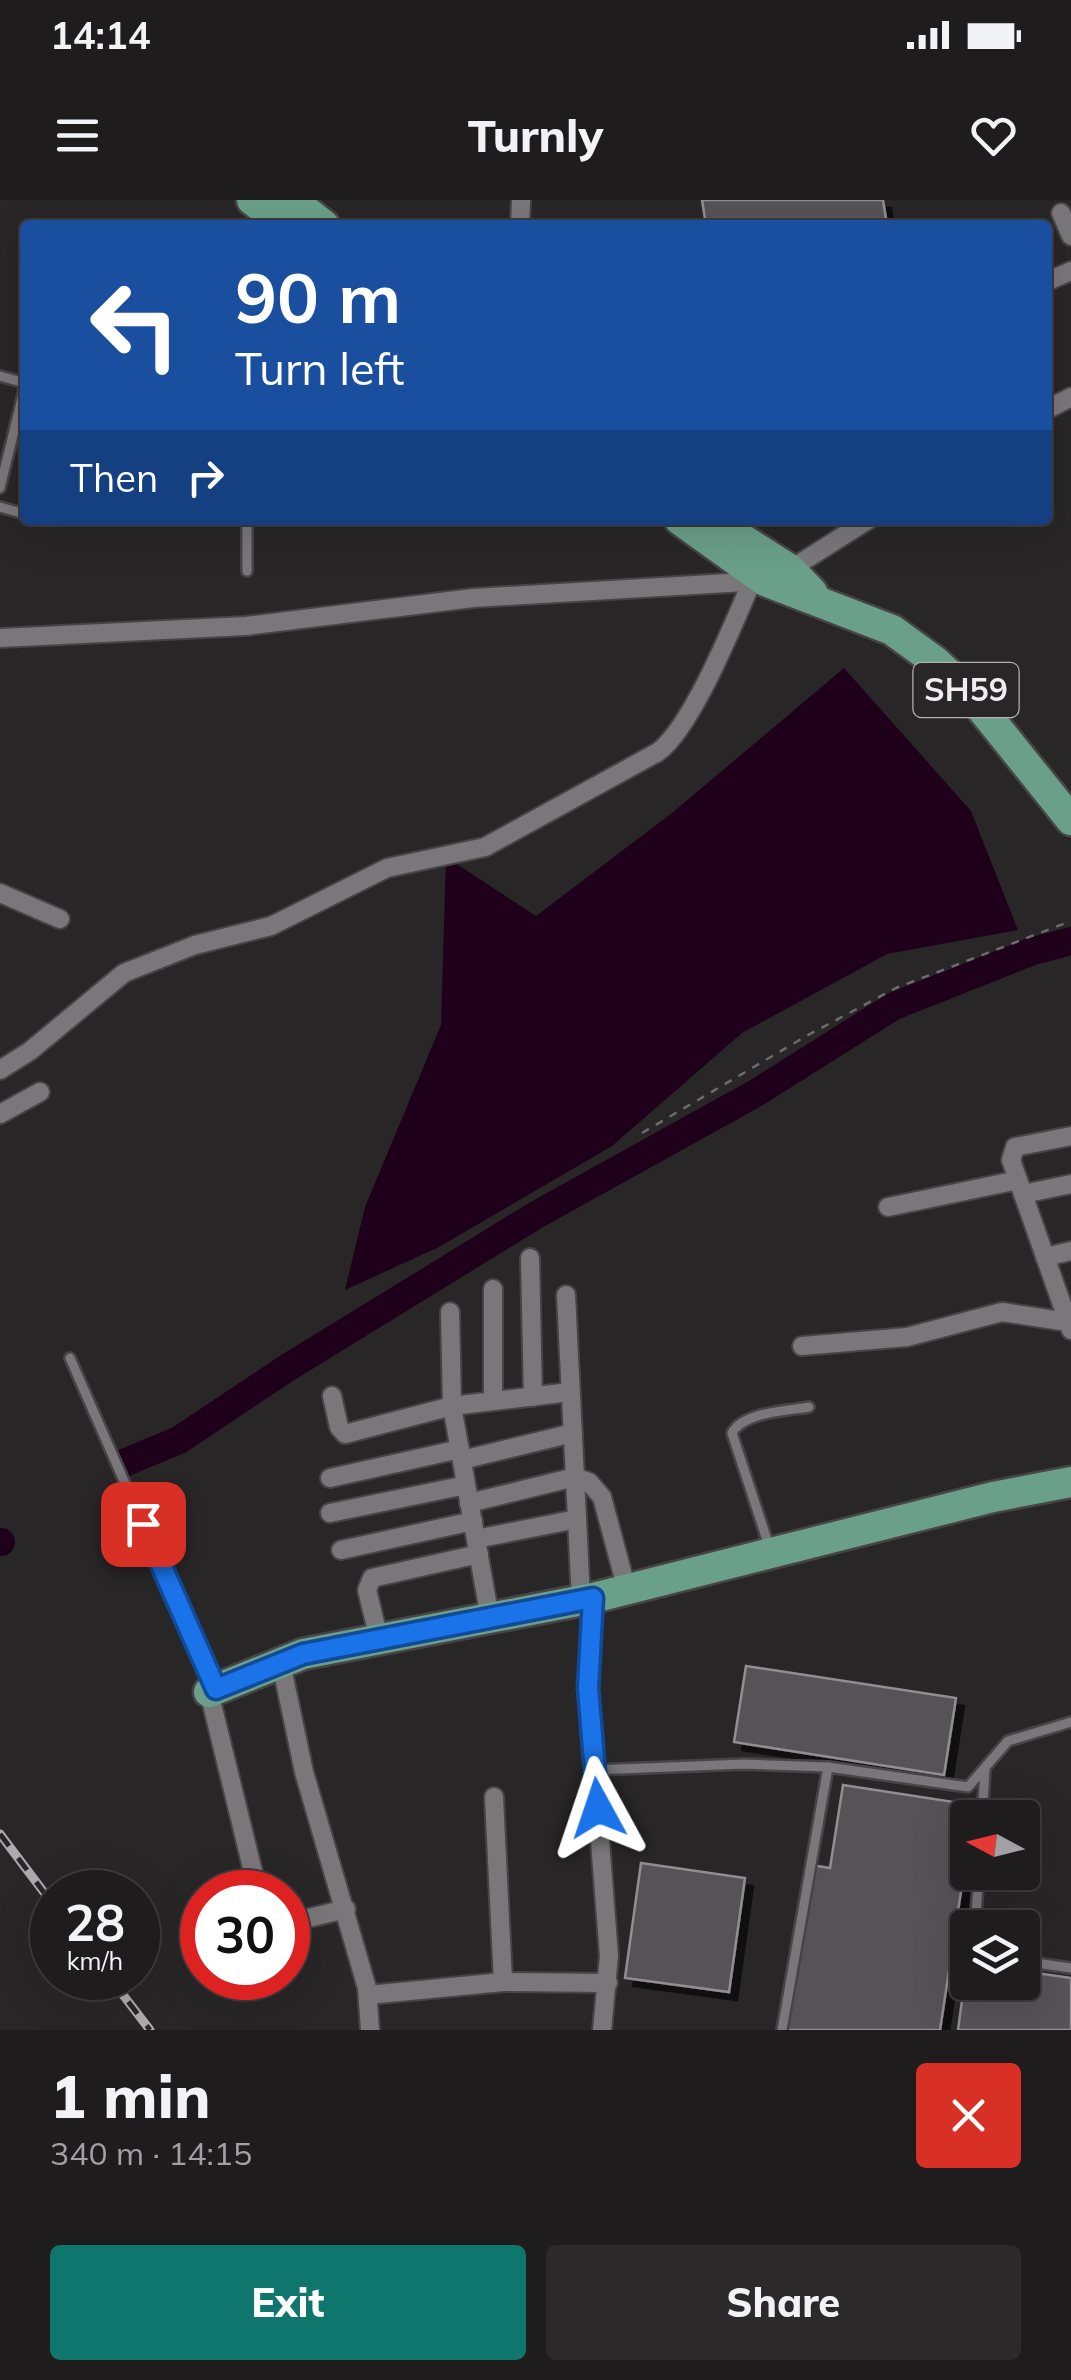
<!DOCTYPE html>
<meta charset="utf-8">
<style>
body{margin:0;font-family:Mulish,sans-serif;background:#2c292b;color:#f1f3f6;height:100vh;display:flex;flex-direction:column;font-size:38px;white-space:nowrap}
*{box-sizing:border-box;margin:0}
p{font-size:32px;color:#a1a1a4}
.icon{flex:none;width:55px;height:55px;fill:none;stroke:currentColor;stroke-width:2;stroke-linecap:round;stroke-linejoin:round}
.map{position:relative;height:1830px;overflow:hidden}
.side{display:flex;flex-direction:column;background:#1f1c1e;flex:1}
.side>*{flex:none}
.hud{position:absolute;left:20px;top:20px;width:1032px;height:305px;border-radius:10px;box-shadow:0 10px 40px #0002,0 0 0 2px #3c3a3c;background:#1a4fa0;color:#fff;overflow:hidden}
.needle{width:65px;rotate:277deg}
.buttons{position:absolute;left:950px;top:1600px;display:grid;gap:20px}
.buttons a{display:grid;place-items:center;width:90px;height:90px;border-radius:10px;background:#1f1c1e;box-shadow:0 10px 40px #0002,0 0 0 2px #3c3a3c;font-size:50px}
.speed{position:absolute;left:30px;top:1670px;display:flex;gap:20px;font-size:50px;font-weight:700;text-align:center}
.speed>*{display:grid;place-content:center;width:130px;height:130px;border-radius:50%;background:#1f1c1e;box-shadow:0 10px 40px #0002,0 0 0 2px #3c3a3c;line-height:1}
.speed small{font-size:25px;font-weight:400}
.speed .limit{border:15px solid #d22;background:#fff;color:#111}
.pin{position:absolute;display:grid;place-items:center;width:85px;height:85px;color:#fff;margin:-42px;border-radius:20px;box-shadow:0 5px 15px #0006}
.me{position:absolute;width:110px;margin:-55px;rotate:355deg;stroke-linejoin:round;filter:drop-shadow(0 0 8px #0008)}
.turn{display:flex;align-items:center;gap:35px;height:210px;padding:0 50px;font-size:45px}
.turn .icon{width:130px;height:130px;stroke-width:2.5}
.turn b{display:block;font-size:70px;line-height:85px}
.then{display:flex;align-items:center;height:95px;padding:0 50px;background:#0003;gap:20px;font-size:38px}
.round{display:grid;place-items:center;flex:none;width:105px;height:105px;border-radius:10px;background:#2c292b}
.head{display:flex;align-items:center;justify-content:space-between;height:170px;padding:0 50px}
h1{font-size:60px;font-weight:800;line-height:75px}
.button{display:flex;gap:20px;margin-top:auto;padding:20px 50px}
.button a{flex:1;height:115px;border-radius:10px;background:#0f766e;color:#fff;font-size:40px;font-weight:800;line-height:115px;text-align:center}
.button a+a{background:#2c292b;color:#f1f3f6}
.status{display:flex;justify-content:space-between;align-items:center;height:70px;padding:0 50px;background:#1f1c1e;direction:ltr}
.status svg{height:28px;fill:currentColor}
header{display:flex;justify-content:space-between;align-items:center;height:130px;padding:0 50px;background:#1f1c1e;font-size:45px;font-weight:800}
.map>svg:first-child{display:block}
.water{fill:#1f001b}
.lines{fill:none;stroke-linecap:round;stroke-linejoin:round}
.river{stroke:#1f001b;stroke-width:28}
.building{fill:#555254;stroke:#918d90;stroke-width:2.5;filter:url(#shadow)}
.lane-casing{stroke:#474446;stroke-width:14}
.street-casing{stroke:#474446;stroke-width:22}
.primary-casing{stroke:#474446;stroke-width:35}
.path{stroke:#6d6b6d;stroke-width:2.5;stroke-dasharray:8 8;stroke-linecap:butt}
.lane{stroke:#7a777a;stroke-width:9}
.street{stroke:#7a777a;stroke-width:18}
.primary{stroke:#6a9f89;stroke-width:30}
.rail-casing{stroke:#adabad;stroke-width:9}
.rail{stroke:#292628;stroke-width:5;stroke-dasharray:15;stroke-linecap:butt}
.route-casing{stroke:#114b97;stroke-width:25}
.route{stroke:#1a73e8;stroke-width:18}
.labels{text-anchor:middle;stroke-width:10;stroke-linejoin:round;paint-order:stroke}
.shield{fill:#292628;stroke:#b4b1b3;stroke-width:2.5}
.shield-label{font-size:32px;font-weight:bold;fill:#efedef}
</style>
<div class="status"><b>14:14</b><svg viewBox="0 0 49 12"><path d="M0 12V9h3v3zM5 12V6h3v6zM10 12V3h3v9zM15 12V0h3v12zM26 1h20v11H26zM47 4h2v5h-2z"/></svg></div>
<header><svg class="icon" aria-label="menu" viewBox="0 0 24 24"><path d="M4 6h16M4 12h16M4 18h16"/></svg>Turnly<svg class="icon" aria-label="heart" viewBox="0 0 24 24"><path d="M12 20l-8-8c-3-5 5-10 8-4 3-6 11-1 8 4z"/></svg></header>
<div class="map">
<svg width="1071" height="1830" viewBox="0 0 1071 1830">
<defs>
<filter id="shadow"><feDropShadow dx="8" dy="8" stdDeviation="0" flood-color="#0009"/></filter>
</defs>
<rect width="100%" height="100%" fill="#292628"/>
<!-- water -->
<polygon class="water" points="844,468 971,611 1018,730 887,754 742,833 612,946 439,1047 345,1090 365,1007 441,825 446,657 536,716 672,613"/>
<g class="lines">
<!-- river -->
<g class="river">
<polyline points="124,1263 179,1240 287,1168 536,1015 756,893 894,806 1033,751 1071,741"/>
<polyline points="0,1342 1,1342"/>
</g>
</g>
<!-- building -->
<g class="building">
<polygon points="702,0 883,0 887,25 706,25"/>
<polygon points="746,1466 956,1498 944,1575 734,1542"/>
<polygon points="843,1585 973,1605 972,1618 968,1618 968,1645 940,1830 786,1830 811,1665 830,1668"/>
<polygon points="641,1663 745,1678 729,1792 625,1778"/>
<polygon points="967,1763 968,1782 1022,1782 1022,1771 1071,1778 1071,1830 958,1830"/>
</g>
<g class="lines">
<!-- lane casing -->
<g class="lane-casing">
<g id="lane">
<polyline points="0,176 25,183"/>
<polyline points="0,288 25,186"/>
<polyline points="0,307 25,314"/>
<polyline points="50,320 63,320"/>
<polyline points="247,320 247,371"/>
<polyline points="70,1158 214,1486"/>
<path d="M769,1346L732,1233C743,1212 787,1211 809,1207"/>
<polyline points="595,1570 744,1564 828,1567 968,1587 1008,1541 1071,1522"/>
<polyline points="982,1618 985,1570"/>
<polyline points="975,1728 979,1672"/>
<polyline points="1022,1761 1071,1768"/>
<polyline points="782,1830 828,1567"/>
</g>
</g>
<!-- street casing -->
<g class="street-casing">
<g id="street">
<polyline points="1061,13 1071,36"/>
<polyline points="520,25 521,0"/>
<polyline points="1048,81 1071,71"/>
<polyline points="1048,209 1071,197"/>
<polyline points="786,372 868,320"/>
<polyline points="0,438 246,426 473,398 762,381"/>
<polyline points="0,693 60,719"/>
<path d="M0,870L30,851L124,773L195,745L271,726L387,668L485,647L658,552C692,527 734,423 752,381"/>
<polyline points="0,914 40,892"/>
<polyline points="1023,994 1071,984"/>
<polyline points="888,1007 1018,980"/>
<polyline points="1045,1057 1071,1051"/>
<polyline points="530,1058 533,1197"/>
<polyline points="566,1095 581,1400"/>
<polyline points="450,1112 452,1206 490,1418"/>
<polyline points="1071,1130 1011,960 1015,947 1071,936"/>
<polyline points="802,1146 907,1137 1002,1112 1068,1122"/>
<polyline points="332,1196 339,1227 345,1234 452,1206 570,1192"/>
<polyline points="493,1201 493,1089"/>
<polyline points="462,1260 573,1233"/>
<polyline points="330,1278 460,1249"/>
<polyline points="469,1303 575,1277 589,1282 602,1297 627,1390"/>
<polyline points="330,1313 466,1285"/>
<polyline points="476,1339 577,1319"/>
<polyline points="341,1350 473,1321"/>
<polyline points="593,1398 588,1487 609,1756 602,1830"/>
<polyline points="379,1439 367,1390 372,1378 479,1354"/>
<polyline points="281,1463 304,1572 367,1788 370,1830"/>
<polyline points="209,1492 258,1692"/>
<polyline points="494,1597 503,1782"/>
<polyline points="288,1723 346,1709"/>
<polyline points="368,1795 503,1782 608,1783"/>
</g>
</g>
<!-- primary casing -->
<g class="primary-casing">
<g id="primary">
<polyline points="252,0 285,25"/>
<polyline points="292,0 324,25"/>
<polyline points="680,320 765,381 892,430 936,462 969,493 1071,620"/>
<polyline points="725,328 791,370 812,392"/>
<polyline points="209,1492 303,1454 593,1398 993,1297 1071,1282"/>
</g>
</g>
<!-- path -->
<polyline class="path" points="642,933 808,835 896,788 1071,721"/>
<!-- lane -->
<use href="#lane" class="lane"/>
<!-- street -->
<use href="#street" class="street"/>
<!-- primary -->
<use href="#primary" class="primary"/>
<!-- rail casing -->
<g class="rail-casing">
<g id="rail">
<polyline points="0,1634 52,1703"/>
<polyline points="110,1778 150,1830"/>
</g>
</g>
<!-- rail -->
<use href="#rail" class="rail"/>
</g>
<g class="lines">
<!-- route casing -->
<g class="route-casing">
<polyline id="route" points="143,1324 216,1489 303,1454 593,1398 588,1488 598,1608"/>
</g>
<!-- route -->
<use href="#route" class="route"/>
</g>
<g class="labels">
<!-- shield labels -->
<rect class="shield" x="913.5" y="463" width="105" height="54" rx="8"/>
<g class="shield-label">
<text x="966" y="501">SH59</text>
</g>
</g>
</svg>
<div class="buttons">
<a><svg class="needle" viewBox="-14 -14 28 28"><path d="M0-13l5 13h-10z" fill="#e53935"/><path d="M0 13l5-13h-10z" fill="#a1a1a4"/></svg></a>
<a><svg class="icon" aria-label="layers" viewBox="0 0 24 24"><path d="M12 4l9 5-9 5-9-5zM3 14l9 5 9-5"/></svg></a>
</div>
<div class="speed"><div>28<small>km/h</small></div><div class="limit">30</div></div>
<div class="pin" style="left:143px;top:1324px;background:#d93025"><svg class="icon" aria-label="arrive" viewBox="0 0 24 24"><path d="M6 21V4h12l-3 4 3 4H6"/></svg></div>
<svg class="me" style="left:598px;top:1608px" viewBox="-20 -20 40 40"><path d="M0-17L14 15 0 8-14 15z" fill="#1a73e8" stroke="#fff" stroke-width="4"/></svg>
<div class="hud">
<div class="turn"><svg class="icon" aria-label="left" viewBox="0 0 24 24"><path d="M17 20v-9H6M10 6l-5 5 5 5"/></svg><div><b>90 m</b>Turn left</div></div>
<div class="then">Then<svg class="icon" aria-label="right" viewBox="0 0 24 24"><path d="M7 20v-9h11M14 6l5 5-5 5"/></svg></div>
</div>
</div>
<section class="side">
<div class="head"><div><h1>1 min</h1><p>340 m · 14:15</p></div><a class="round" style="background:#d93025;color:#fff"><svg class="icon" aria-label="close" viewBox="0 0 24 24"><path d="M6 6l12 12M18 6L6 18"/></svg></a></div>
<div class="button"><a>Exit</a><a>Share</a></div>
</section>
